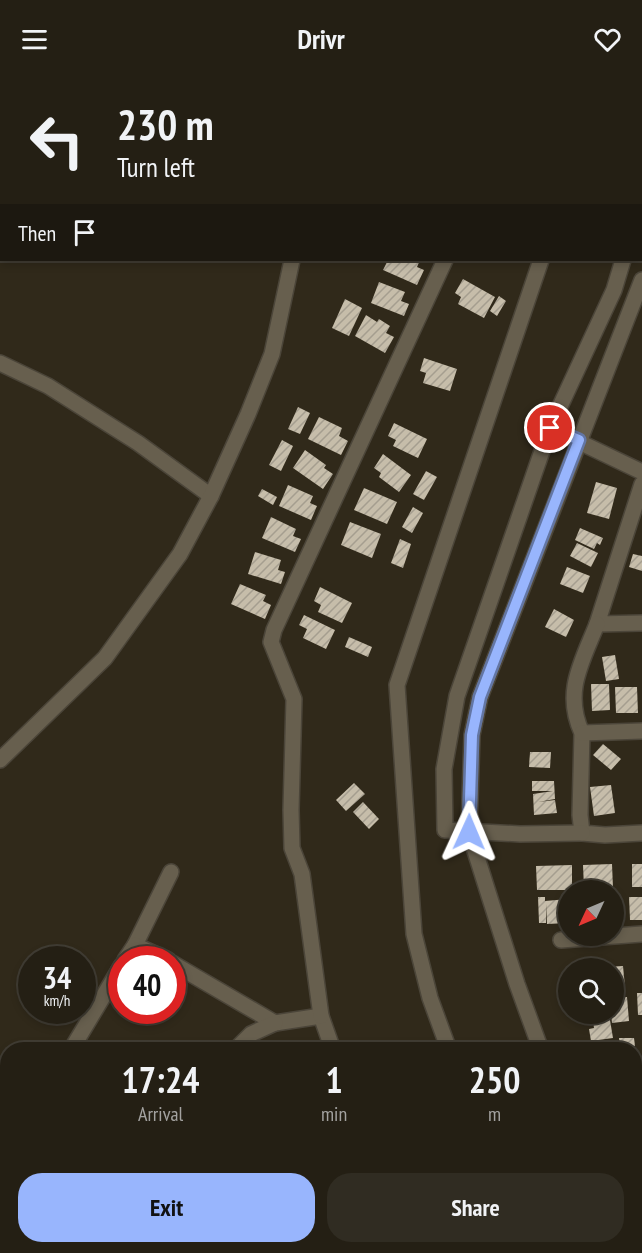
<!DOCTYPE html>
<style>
body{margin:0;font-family:"PT Sans Narrow",sans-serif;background:#302c22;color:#f1f3f6;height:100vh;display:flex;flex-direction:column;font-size:22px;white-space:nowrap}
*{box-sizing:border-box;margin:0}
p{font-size:20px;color:#a3a2a0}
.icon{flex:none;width:33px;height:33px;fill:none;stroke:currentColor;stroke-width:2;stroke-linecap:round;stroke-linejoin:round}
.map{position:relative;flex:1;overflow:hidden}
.panel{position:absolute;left:0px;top:964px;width:642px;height:212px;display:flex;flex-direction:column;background:#241f14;border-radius:24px 24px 0 0;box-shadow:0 3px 9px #0003,0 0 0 2px #413d34}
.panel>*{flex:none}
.banner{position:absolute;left:0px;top:0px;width:642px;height:183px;box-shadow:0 3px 9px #0003,0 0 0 2px #413d34;background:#241f14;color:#f1f3f6;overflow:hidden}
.needle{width:39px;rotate:226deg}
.buttons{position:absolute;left:558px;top:802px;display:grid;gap:12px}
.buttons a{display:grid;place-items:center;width:66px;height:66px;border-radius:50%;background:#241f14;box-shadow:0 3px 9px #0003,0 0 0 2px #413d34;font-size:30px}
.speed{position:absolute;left:18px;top:868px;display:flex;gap:12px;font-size:30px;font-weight:700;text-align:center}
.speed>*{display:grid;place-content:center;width:78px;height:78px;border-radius:50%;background:#241f14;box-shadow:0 3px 9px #0003,0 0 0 2px #413d34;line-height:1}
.speed small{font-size:15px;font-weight:400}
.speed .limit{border:9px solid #d22;background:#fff;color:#111}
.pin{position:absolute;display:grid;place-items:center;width:51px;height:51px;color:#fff;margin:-26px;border:3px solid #fff;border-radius:50%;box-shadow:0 2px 6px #0007}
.me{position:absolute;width:66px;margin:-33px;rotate:1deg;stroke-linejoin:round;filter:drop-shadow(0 0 4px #0008)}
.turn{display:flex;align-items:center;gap:21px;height:126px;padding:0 18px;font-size:27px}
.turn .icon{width:78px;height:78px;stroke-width:2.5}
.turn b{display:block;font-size:42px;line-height:51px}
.then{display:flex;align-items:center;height:57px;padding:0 18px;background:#0003;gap:12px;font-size:22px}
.eta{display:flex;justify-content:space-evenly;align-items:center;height:102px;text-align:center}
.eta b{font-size:36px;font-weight:700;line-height:42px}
.action{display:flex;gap:12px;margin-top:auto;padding:12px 18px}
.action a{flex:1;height:69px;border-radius:24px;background:#98b5fd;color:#111;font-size:24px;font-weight:700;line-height:69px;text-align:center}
.action a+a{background:#302c22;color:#f1f3f6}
header{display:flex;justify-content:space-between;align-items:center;height:78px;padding:0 18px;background:#241f14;font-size:27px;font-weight:700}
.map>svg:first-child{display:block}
.building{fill:url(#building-hatch)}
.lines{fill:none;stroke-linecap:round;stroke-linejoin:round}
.minor-casing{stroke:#4b4539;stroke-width:18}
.minor{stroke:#675f4e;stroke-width:15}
.route-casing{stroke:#6376a4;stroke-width:15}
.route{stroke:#98b5fd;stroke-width:10}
</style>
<header><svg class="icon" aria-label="menu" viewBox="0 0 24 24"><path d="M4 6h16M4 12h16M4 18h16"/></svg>Drivr<svg class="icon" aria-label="heart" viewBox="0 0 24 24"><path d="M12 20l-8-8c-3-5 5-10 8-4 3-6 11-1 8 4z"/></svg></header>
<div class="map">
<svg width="642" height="1175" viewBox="0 0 642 1175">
<defs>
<pattern id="building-hatch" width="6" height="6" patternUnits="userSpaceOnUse" patternTransform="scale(1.5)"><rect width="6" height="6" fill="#c6bdaa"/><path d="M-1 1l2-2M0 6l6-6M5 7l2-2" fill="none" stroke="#a59e8f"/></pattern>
</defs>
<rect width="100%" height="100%" fill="#30291a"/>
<!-- building -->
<g class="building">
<polygon points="388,182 420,182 417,189 424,192 417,207 383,192"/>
<polygon points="463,201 495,219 484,240 458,226 461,219 455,215"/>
<polygon points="379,204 405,214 401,223 409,226 404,238 371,225"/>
<polygon points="499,218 506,223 497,238 490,233"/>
<polygon points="345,221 362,230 349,258 332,250"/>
<polygon points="366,237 377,244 379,241 390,248 386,255 394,259 385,275 355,258"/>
<polygon points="424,280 457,291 450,313 423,305 426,295 420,293"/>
<polygon points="298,329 310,335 300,356 288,351"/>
<polygon points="319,339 342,350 339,358 348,363 341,377 308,361"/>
<polygon points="394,345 427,361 418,380 393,368 396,362 388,358"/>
<polygon points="282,362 293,368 281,393 269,387"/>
<polygon points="305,372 326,387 324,390 333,396 323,411 293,390"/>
<polygon points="383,376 411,397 399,414 379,399 381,395 374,390"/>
<polygon points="426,393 437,399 424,422 413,416"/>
<polygon points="596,404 617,410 609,441 587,435"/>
<polygon points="288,407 313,418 310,425 317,428 311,442 279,428"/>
<polygon points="364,410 397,424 387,446 354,432"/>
<polygon points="262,411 277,419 273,427 258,418"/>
<polygon points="413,429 423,435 412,455 402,449"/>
<polygon points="271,439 296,451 293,458 301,461 295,474 262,460"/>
<polygon points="350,444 381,456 372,480 341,467"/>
<polygon points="580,450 603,460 600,467 597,465 594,471 575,462"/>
<polygon points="400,461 411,466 403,490 391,485"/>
<polygon points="577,465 598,475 591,489 570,478"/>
<polygon points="255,474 281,482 278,492 285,494 281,506 248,496"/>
<polygon points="633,476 642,478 642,493 629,489"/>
<polygon points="567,489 590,498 583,515 560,506"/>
<polygon points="240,506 266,517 263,523 271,527 265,541 231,526"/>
<polygon points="320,509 352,525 342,545 318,534 321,527 314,523"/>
<polygon points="554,531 574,542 566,559 545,549"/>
<polygon points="304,537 335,552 326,571 303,560 307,551 299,547"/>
<polygon points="349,559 372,569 368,579 345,569"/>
<polygon points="615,577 619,601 606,603 602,579"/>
<polygon points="591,606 609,606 610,632 592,633"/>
<polygon points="615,609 637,609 638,635 616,635"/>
<polygon points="603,666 621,681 611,692 593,677"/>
<polygon points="530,674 551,674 550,690 529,689"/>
<polygon points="532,703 554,703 555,721 538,724 555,722 557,735 534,737 533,716 553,713 532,713"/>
<polygon points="354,705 365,716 346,733 336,722"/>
<polygon points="611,707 615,735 594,738 590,709"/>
<polygon points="363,724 379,741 369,751 353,734"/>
<polygon points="612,786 613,810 584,810 583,787"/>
<rect x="632" y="786" width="10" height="23"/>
<polygon points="572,787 572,812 537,812 536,788"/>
<polygon points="614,815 619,815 618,838 614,838"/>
<polygon points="538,819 545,819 545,823 568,821 568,845 547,846 546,826 546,845 539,845"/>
<polygon points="629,819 642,819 642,842 630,842"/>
<polygon points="623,888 625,909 614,910 614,891 606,891 606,889"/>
<polygon points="637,915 642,915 642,937 638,937"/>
<polygon points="627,919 629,943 612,945 611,936 614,936 614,920"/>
<polygon points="592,936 609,936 613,960 591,963 589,951 594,950"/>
<polygon points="619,960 634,960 635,968 620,969"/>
</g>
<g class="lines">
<!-- minor casing -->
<g class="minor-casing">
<g id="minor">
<polyline points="617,0 617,2"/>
<polyline points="640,0 642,10"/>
<polyline points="357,2 358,0"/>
<polyline points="528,2 529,0"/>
<polyline points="558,2 558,0"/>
<polyline points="0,285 48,308 138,365 211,418"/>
<polyline points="550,350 642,394"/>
<polyline points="642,406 597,546 642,545"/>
<path d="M597,546C582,584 563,614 582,655L580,737L582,755L605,757L642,755"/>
<polyline points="582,655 642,653"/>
<polyline points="0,682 105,580 180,476 211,418 248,336 272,276 292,182"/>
<polyline points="582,755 520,756 445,752 444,691 457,618 550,350 614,212 623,182"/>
<polyline points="561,862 642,856"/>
<polyline points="135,867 171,794"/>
<polyline points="125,882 135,867 168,882"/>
<polyline points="172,885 275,945 321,938 333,972"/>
<polyline points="321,938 302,796 292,770 291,732 294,621 271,564 274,552 445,182"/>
<polyline points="71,972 122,887"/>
<polyline points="235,972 251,956 275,945"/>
<polyline points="449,972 430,920 414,856 397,607 541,182"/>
<polyline points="541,972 517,906 469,754 472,657 480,619 642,202"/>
<polyline points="0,1084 8,1073"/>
<polyline points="207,1168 224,1175"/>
<polyline points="381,1168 383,1175"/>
<polyline points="525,1168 528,1175"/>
<polyline points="614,1168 616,1175"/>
<polyline points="100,1175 105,1168"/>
</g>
</g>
<!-- minor -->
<use href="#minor" class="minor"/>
</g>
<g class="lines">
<!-- route casing -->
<g class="route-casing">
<polyline id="route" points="469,754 472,657 480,619 579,362 550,350"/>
</g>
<!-- route -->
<use href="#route" class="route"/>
</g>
</svg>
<div class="buttons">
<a><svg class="needle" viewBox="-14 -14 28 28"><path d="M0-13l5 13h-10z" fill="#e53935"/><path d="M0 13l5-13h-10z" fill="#a3a2a0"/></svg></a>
<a><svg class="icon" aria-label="search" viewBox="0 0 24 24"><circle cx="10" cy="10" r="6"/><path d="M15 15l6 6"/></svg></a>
</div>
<div class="speed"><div>34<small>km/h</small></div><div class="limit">40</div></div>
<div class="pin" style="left:550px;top:350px;background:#d93025"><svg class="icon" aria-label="arrive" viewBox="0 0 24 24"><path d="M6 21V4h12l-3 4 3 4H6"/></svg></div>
<svg class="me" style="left:469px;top:754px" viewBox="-20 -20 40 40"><path d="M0-17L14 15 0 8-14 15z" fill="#98b5fd" stroke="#fff" stroke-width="4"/></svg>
<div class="banner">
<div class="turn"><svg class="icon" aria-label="left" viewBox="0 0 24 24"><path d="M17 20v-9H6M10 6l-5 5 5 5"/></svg><div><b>230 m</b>Turn left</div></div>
<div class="then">Then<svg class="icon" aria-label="arrive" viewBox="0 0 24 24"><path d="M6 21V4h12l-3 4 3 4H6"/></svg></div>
</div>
<section class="panel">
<div class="eta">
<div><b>17:24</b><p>Arrival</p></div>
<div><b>1</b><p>min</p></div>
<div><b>250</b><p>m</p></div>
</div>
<div class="action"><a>Exit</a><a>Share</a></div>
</section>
</div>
